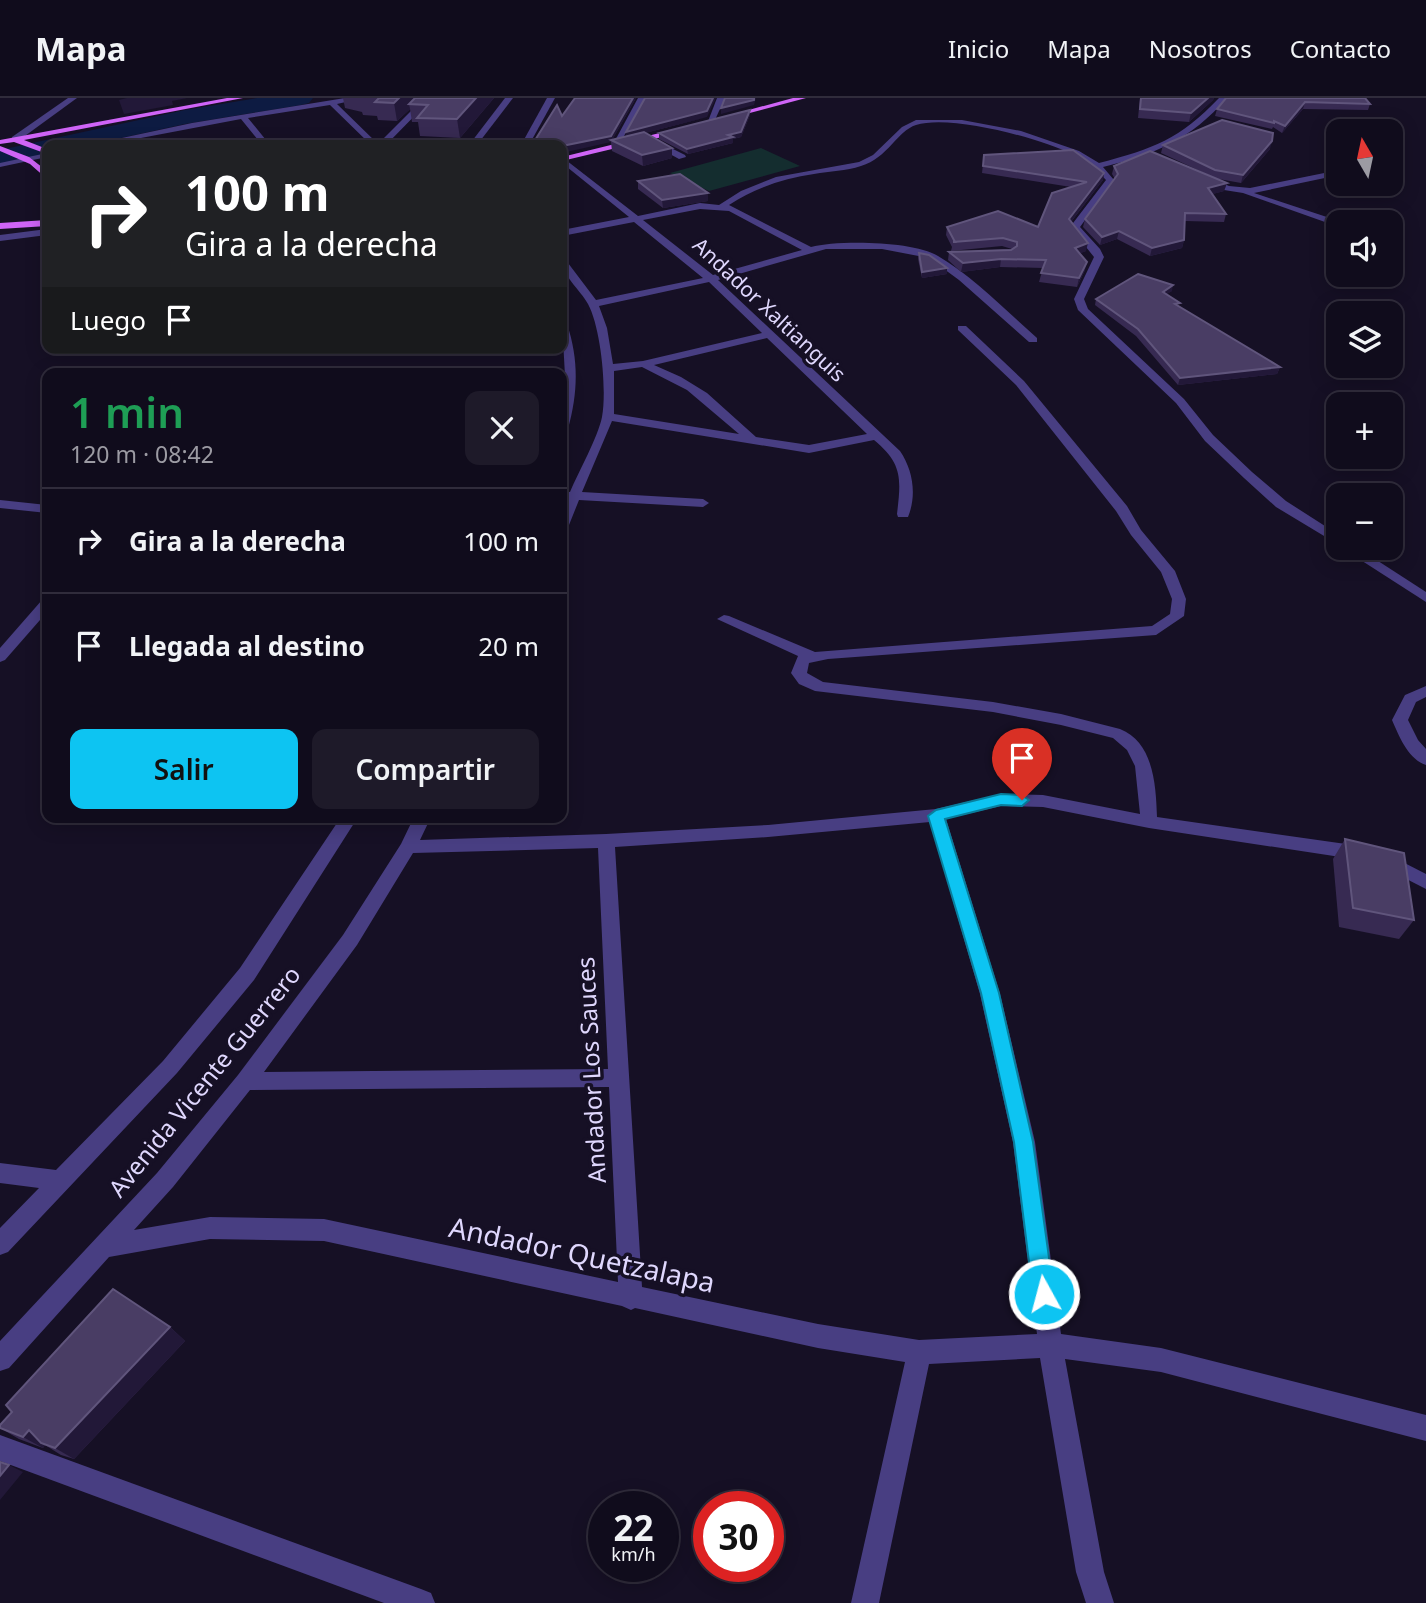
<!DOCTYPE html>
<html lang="es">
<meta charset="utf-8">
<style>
body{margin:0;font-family:"Noto Sans",sans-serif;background:#1e1a29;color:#f1f3f6;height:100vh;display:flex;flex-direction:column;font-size:26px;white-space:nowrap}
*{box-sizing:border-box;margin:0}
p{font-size:23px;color:#9c9ba3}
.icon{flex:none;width:38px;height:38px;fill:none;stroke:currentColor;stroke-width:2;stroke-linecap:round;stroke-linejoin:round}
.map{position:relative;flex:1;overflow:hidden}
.sheet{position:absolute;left:42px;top:270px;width:525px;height:455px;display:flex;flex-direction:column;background:#100c1c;border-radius:14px;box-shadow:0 4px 18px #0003,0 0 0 2px #302c3b}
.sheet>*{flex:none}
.top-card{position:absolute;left:42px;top:42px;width:525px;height:214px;border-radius:14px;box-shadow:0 4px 18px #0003,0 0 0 2px #302c3b;background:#202124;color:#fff;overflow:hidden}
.needle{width:46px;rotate:351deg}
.fabs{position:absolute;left:1326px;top:21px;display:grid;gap:14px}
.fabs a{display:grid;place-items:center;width:77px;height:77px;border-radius:14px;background:#100c1c;box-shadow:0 4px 18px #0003,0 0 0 2px #302c3b;font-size:35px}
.speed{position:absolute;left:588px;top:1393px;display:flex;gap:14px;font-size:35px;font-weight:700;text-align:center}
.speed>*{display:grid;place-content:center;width:91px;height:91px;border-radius:50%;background:#100c1c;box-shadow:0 4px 18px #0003,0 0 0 2px #302c3b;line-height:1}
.speed small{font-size:18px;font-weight:400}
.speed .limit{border:10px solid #d22;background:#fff;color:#111}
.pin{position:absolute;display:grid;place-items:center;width:60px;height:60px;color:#fff;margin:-72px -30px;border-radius:50% 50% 50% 0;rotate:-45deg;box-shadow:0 0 7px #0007}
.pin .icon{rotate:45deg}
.me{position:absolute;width:77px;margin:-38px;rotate:353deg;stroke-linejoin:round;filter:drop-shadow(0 0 5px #0008)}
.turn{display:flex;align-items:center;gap:24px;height:147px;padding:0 28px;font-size:32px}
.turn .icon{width:91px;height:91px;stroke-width:2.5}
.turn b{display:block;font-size:49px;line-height:60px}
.then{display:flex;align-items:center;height:66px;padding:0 28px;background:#0003;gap:14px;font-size:26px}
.round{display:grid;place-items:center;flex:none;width:74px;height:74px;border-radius:14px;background:#1e1a29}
.summary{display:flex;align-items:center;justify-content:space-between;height:119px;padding:0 28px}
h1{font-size:42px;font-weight:600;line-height:52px;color:#1e9e55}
.action{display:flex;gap:14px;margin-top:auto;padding:14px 28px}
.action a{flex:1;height:80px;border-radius:14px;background:#0dc4f2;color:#111;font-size:28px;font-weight:600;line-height:80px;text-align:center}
.action a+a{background:#1e1a29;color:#f1f3f6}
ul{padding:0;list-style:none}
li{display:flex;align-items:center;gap:21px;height:105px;padding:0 28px;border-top:2px solid #302c3b}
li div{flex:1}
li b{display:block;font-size:26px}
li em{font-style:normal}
header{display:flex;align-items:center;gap:42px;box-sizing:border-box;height:98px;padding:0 35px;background:#100c1c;border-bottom:2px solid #302c3b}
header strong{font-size:33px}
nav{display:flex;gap:38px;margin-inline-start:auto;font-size:24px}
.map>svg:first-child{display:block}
.green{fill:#142d2f}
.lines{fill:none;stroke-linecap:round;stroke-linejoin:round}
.river{fill:#0d1b42;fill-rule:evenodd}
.minor{fill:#483e82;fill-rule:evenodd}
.major{fill:#cf64f7;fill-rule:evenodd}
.wall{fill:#372a52}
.shaded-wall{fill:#221838}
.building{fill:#493d64;stroke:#60557c;stroke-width:2}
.route{fill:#0dc4f2;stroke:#087f9d;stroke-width:2}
.labels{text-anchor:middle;stroke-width:7;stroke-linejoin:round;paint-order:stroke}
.far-street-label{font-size:21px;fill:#dfd7fd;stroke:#161025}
.street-label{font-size:24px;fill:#dfd7fd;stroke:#161025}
.near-street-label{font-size:28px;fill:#dfd7fd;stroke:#161025}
</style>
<header>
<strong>Mapa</strong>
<nav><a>Inicio</a><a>Mapa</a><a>Nosotros</a><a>Contacto</a></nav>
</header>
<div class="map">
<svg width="1426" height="1505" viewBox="0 0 1426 1505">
<rect width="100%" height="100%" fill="#161025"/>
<!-- green -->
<polygon class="green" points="761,50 800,68 709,93 670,75"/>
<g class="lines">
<!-- river -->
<polygon class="river" points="257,0 313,0 309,5 301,7 185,26 89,47 47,47 47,57 0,68 0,52 185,12"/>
<!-- minor -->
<g class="minor">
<polygon points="68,0 77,0 18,43 12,43 12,39"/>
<polygon points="345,0 363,0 337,6 378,46 424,0 432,0 386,47 371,47 330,7 248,20 270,47 262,47 241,21 104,47 89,47 192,25"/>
<polygon points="505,0 513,0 477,47 469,47"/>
<polygon points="547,0 555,0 529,47 521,47"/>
<polygon points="638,0 646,0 617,50 611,50"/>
<polygon points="717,0 725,0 714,24 707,26"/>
<path d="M1219,0H1227C1190,42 1156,56 1103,69L1114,82L1080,129L1100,151L1104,159L1084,201L1088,211L1184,301L1213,337L1252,374L1286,403L1339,437V447L1276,409L1244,380L1205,343L1176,305L1078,212L1074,201L1094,159L1070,129L1106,82C1096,71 1086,63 1072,56C1039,40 950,16 916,27C897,33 888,60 861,68C846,73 830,73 814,76C784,80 755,90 729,107L811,149C838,142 913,143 938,158C974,179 1005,212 1037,240V244H1029L959,182L929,160L882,151H826L718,182L900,353C913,372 917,397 908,419H898L897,416C901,381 903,366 874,342L809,355L612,323L582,394L703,401L709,405L703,409L579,402L569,427L562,431V412L567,401H562V393L570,394C579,373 598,339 602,319C607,292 601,230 588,206C580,191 562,179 562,160L565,161L596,202L703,180L634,124L562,138V132L629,119L562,65V59L638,118L700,105L719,107L741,93L776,79L859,64L873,57L902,29L916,22H962L1021,33L1079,53L1099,65C1153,51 1180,41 1219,0ZM700,111L729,113L802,152L713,177L643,122ZM709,184L762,235L643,263L613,266L607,230L599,208ZM767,240L867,336L809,347L756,339L707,295L681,279L654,267ZM642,269L687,292L739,336L614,316V273Z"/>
<polygon points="651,40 685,57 686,59 679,61 648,44"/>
<polygon points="47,55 47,59 0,69 0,65"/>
<polygon points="1339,72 1339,77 1254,95 1342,124 1339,124 1339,129 1243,95 1224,92 1202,81 1206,78 1229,88 1250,90"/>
<polygon points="47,131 47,137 0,143 0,137"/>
<path d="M562,223L567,226C579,262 578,295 568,331L562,335L565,278Z"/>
<path d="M958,228H966L1024,283L1127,408L1141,432L1175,473L1186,501L1184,518L1156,537L828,561L809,565L807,575L823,584L993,604L1061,616L1120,631C1154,644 1156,689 1157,719L1360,748L1366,750L1369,755L1366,760L1360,762L1149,730L1043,709L1001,708L946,721L1000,896L1035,1044L1061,1236L1161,1250L1426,1317V1343L1161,1274L1065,1261L1104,1474L1114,1505H1086L1076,1474L1040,1260L929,1266L879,1505H851L905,1264L818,1250L635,1210L631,1212L622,1208L324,1143L210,1141L109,1159L9,1270L0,1273V1243L157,1075L238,977L343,837L401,746L414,719H431L420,742L606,736L768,727L936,711L1001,696L1043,697L1140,716L1135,668L1127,652L1113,640L1061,627L993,614L815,593L799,586L791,575L798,558L717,521L724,517L729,518L815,554L1152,528L1170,516L1172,501L1161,474L1131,437L1116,413L1016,287L958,232ZM930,724L980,896L1013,1044L1037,1236L919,1242L818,1226L642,1189L615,749L768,739ZM598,750L608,971L264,974L357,847L413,755ZM609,989L618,1184L324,1121L210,1119L134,1132L173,1089L250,992Z"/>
<polygon points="0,402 47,407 47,415 0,410"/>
<polygon points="1342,450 1358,450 1426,494 1426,504"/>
<polygon points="47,501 47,514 5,562 0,564 0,550 42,502"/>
<path d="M1426,588V599L1416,604L1408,622L1418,642L1426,651V667C1408,661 1399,638 1392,622L1405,597Z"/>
<polygon points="341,719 358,719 254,882 177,975 8,1154 0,1157 0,1130 39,1090 0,1085 0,1065 56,1072 163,963 240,870"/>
<polygon points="1387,756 1426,776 1426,791 1381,768 1378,763 1381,758"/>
<polygon points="0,1337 421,1491 431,1495 435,1505 384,1505 0,1363"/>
</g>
<!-- major -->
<g class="major">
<polygon points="227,0 243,0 24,42 47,51 47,56 14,44 0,46 0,42"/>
<polygon points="793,0 806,0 727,21 723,19"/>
<polygon points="680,30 683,34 562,63 562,59"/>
<polygon points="0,48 29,59 47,73 47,81 30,66 0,53"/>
<polygon points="47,122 47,128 0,131 0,125"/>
</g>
</g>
<!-- wall -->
<g class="wall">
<polygon points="343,0 494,0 460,40 420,38 418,24 412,24 410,11 397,23 378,22 377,18 363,17 362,14 345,10"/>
<polygon points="575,0 636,0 612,42 707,19 645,35 672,50 672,60 643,68 612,53 611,44 562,18"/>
<polygon points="1140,0 1214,0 1213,2 1189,24 1138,20"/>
<polygon points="1226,0 1370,6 1368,12 1303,11 1282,35 1273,29 1272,31 1215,18 1217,11"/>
<polygon points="750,17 741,39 733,41 733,45 688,56 659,41 659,35"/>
<polygon points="1163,47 1270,51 1241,85 1213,80 1227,85 1224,93 1212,96 1226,116 1224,124 1185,123 1184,142 1182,150 1150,158 1117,141 1100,147 1083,129 1085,121 1115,81 1112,76 1114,68 1213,79 1161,55"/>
<polygon points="984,57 1104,75 1103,82 1071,124 1086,153 1080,155 1085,172 1077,189 1039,184 1043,170 1000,169 961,174 948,162 949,154 1012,151 1002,148 951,153 952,149 946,137 947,129 1038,129 1071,89 982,75"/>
<polygon points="638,83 708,95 708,103 663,110 638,91"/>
<polygon points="919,155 947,170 947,176 922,180 918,161"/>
<polygon points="1172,193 1166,196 1179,208 1280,269 1277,276 1178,287 1136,238 1095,207 1096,201"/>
<polygon points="1345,741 1414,822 1399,841 1339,829 1333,761"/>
<polygon points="170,1229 185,1243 74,1361 61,1357 45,1347 43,1350 19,1341 0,1330 12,1314"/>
</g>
<!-- shaded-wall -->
<g class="shaded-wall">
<polygon points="127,0 187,0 172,3 173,7 124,16 119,2"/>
<polygon points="399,0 420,0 409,6 410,11 397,23 394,5"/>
<polygon points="476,0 494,0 460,40 457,21"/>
<polygon points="633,0 636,0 611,44 562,55 562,48"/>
<polygon points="713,0 716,0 707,19 626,40 626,34"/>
<polygon points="754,0 756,0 754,7 721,16 721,10"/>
<polygon points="1208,0 1214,0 1213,2 1189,24 1191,15"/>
<polygon points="1305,4 1303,11 1282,35 1285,28"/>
<polygon points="750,12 750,17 741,39 733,41 733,45 688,56 687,51 728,37"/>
<polygon points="1272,43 1270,51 1241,85 1243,77"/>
<polygon points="672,50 672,60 643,68 642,57"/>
<polygon points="1104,75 1103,82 1067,129 1069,121"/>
<polygon points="1227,85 1224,93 1206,98 1208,90"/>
<polygon points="708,95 708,103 663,110 662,102"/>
<polygon points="1119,133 1117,141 1100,147 1102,139"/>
<polygon points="1184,142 1182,150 1150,158 1152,150"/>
<polygon points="1088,145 1086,153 1074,158 1075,150"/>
<polygon points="1001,161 1000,169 961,174 963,165"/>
<polygon points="1087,164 1085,172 1077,189 1079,180"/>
<polygon points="947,170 947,176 922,180 922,174"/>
<polygon points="1173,187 1172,193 1161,200 1163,194"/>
<polygon points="1280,269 1277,276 1178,287 1180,280"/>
<polygon points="170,1229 185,1243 74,1361 55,1350"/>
<polygon points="29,1332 41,1345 45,1347 43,1350 23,1339"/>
<polygon points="9,1367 23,1374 0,1402 0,1378"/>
</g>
<!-- building -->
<g class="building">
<polygon points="379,0 399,0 394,5 375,4"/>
<polygon points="415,0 476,0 457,21 417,20 428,7 409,6"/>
<polygon points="575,0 633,0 611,38 562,48 562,47 532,47 557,7 562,18"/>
<polygon points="645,0 713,0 707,13 626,34"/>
<polygon points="725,0 754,0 754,2 721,10"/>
<polygon points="1141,0 1208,0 1191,15 1140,11"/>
<polygon points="1226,0 1365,0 1370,6 1305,4 1285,28 1274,23 1274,25 1217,11"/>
<polygon points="750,12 741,34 728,37 733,39 687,51 659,35"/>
<polygon points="1222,22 1273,35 1272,43 1243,77 1215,72 1163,47"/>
<polygon points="644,34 672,50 642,57 611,42"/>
<polygon points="1073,52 1104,75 1069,121 1088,145 1075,150 1087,164 1079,180 1041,175 1046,162 1001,161 963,165 949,154 1011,152 1017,148 1017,144 1003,140 953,144 955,144 947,129 998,113 1038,129 1052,95 1087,84 983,68 984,57"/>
<polygon points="1150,53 1227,85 1208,90 1226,116 1185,115 1184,142 1152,150 1119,133 1102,139 1085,121 1118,76 1114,68"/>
<polygon points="680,76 708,95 662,102 638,83"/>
<polygon points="919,155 929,157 947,170 922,174"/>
<polygon points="1138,176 1173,187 1163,194 1180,205 1175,206 1280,269 1180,280 1138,231 1096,201"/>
<polygon points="1345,741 1404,755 1414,822 1353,810"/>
<polygon points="113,1191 170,1229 55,1350 41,1345 29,1332 23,1339 0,1330 0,1327 12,1314 6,1307"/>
<polygon points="0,1364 9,1367 0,1378"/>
</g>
<!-- route -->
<polygon class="route" points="1001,696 1022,697 1029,702 1022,708 1001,707 945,721 999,895 1033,1044 1054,1196 1051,1204 1044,1207 1036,1204 1033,1196 1014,1044 981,895 928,718 936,712"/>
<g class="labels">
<!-- far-street labels -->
<g class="far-street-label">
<text transform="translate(769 212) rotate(43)" y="7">Andador Xaltianguis</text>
</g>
<!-- street labels -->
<g class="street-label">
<text transform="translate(592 972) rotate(-93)" y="8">Andador Los Sauces</text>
<text transform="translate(205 984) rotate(-51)" y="8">Avenida Vicente Guerrero</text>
</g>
<!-- near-street labels -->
<g class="near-street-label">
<text transform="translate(582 1157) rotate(12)" y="10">Andador Quetzalapa</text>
</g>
</g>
</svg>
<div class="fabs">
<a><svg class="needle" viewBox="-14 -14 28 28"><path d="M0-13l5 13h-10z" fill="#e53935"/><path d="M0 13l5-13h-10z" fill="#9c9ba3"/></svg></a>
<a><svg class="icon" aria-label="sound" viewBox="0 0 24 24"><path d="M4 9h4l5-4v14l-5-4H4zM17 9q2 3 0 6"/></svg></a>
<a><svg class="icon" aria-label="layers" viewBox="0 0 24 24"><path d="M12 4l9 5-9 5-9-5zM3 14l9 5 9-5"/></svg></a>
<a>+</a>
<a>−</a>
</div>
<div class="speed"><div>22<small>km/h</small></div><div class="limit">30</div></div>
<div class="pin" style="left:1022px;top:702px;background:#d93025"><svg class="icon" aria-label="arrive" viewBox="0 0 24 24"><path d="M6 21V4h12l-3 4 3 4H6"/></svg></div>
<svg class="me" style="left:1044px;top:1196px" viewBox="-20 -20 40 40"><circle r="17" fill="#0dc4f2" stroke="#fff" stroke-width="3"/><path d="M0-11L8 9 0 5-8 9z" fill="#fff"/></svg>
<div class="top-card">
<div class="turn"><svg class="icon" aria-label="right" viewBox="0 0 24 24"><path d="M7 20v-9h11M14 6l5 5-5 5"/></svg><div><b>100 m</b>Gira a la derecha</div></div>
<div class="then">Luego<svg class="icon" aria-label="arrive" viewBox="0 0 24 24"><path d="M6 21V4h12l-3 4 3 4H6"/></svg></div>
</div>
<section class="sheet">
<div class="summary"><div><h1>1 min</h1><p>120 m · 08:42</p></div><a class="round"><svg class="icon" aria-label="close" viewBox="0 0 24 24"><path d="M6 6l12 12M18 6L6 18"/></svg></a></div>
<ul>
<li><svg class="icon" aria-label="right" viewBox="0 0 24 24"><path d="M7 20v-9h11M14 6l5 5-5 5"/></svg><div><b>Gira a la derecha</b></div><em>100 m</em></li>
<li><svg class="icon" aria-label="arrive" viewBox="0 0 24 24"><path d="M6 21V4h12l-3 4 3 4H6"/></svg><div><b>Llegada al destino</b></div><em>20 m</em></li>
</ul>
<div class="action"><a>Salir</a><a>Compartir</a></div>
</section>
</div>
